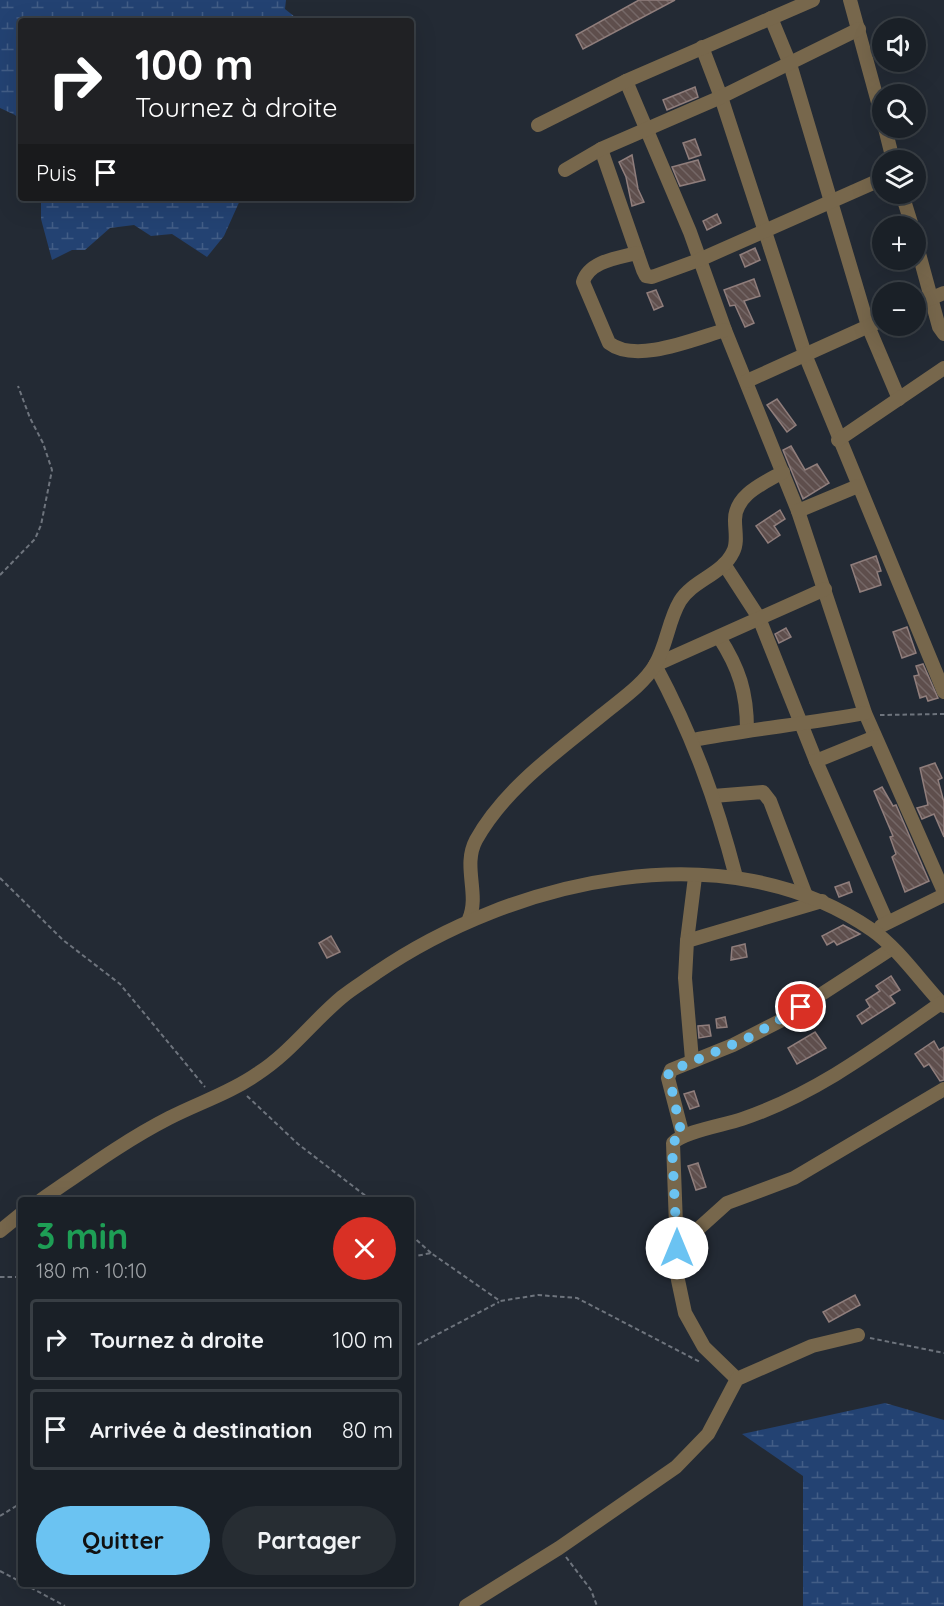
<!DOCTYPE html>
<html lang="fr">
<meta charset="utf-8">
<style>
body{margin:0;font-family:Quicksand,sans-serif;background:#272d33;color:#f1f3f6;height:100vh;display:flex;flex-direction:column;font-size:22px;white-space:nowrap}
*{box-sizing:border-box;margin:0}
p{font-size:20px;color:#9fa3a7}
.icon{flex:none;width:33px;height:33px;fill:none;stroke:currentColor;stroke-width:2;stroke-linecap:round;stroke-linejoin:round}
.map{position:relative;flex:1;overflow:hidden}
.sheet{position:absolute;left:18px;top:1197px;width:396px;height:390px;display:flex;flex-direction:column;background:#1a2027;border-radius:6px;box-shadow:0 6px 24px #0002,0 0 0 2px #383e44}
.sheet>*{flex:none}
.guide{position:absolute;left:18px;top:18px;width:396px;height:183px;border-radius:6px;box-shadow:0 6px 24px #0002,0 0 0 2px #383e44;background:#202124;color:#fff;overflow:hidden}
.controls{position:absolute;left:872px;top:18px;display:grid;gap:12px}
.controls a{display:grid;place-items:center;width:54px;height:54px;border-radius:50%;background:#1a2027;box-shadow:0 6px 24px #0002,0 0 0 2px #383e44;font-size:30px}
.pin{position:absolute;display:grid;place-items:center;width:51px;height:51px;color:#fff;margin:-26px;border:3px solid #fff;border-radius:50%;box-shadow:0 2px 6px #0007}
.me{position:absolute;width:66px;margin:-33px;rotate:0deg;stroke-linejoin:round;filter:drop-shadow(0 0 4px #0008)}
.turn{display:flex;align-items:center;gap:21px;height:126px;padding:0 18px;font-size:27px}
.turn .icon{width:78px;height:78px;stroke-width:2.5}
.turn b{display:block;font-size:42px;line-height:51px}
.then{display:flex;align-items:center;height:57px;padding:0 18px;background:#0003;gap:12px;font-size:22px}
.round{display:grid;place-items:center;flex:none;width:63px;height:63px;border-radius:32px;background:#272d33}
.head{display:flex;align-items:center;justify-content:space-between;height:102px;padding:0 18px}
h1{font-size:36px;font-weight:800;line-height:45px;color:#1e9e55}
.action{display:flex;gap:12px;margin-top:auto;padding:12px 18px}
.action a{flex:1;height:69px;border-radius:36px;background:#6bc3f2;color:#111;font-size:24px;font-weight:800;line-height:69px;text-align:center}
.action a+a{background:#272d33;color:#f1f3f6}
ul{padding:0;list-style:none}
li{display:flex;align-items:center;gap:18px;height:81px;margin:0 12px 9px;padding:0 6px;border:3px solid #383e44;border-radius:6px}
li div{flex:1}
li b{display:block;font-size:22px}
li em{font-style:normal}
.map>svg:first-child{display:block}
.wetland{fill:url(#wetland-marsh)}
.building{fill:url(#building-back-hatch);stroke:#907e7c;stroke-width:1.5}
.lines{fill:none;stroke-linecap:round;stroke-linejoin:round}
.path{stroke:#6e747d;stroke-width:2;stroke-dasharray:4.5 3;stroke-linecap:butt}
.minor{stroke:#77674c;stroke-width:14}
.route{stroke:#6bc3f2;stroke-width:10;stroke-dasharray:0 18}
</style>
<div class="map">
<svg width="944" height="1606" viewBox="0 0 944 1606">
<defs>
<pattern id="wetland-marsh" width="20" height="14" patternUnits="userSpaceOnUse" patternTransform="scale(1.5)"><rect width="20" height="14" fill="#234272"/><path d="M1 5h8M5 5V1M11 12h8M15 12V8" fill="none" stroke="#425d86"/></pattern>
<pattern id="building-back-hatch" width="6" height="6" patternUnits="userSpaceOnUse" patternTransform="scale(1.5)"><rect width="6" height="6" fill="#5e4e4c"/><path d="M-1 5l2 2M0 0l6 6M5-1l2 2" fill="none" stroke="#746766"/></pattern>
</defs>
<rect width="100%" height="100%" fill="#232a34"/>
<!-- wetland -->
<g class="wetland">
<polygon points="0,0 286,0 285,9 300,21 21,21 21,122 15,115 0,108"/>
<polygon points="41,198 241,198 224,236 207,257 172,234 151,236 134,225 110,228 85,250 72,250 52,260 41,219"/>
<polygon points="885,1403 944,1420 944,1606 803,1606 803,1476 742,1434"/>
</g>
<!-- building -->
<g class="building">
<polygon points="639,0 675,0 583,49 576,35"/>
<polygon points="695,87 698,97 667,110 663,100"/>
<polygon points="695,139 701,155 689,159 683,143"/>
<polygon points="632,155 638,189 644,202 632,206 626,177 619,162"/>
<polygon points="698,160 705,180 680,186 672,167"/>
<polygon points="717,214 721,223 707,230 703,221"/>
<polygon points="755,248 760,260 745,267 740,255"/>
<polygon points="754,279 760,296 744,301 754,323 745,327 735,305 730,306 724,290"/>
<polygon points="656,290 663,306 654,310 647,293"/>
<polygon points="777,399 796,425 787,432 767,405"/>
<polygon points="791,446 805,470 817,464 829,483 803,499 783,450"/>
<polygon points="780,510 785,519 774,526 780,535 768,543 756,526"/>
<polygon points="876,556 881,571 877,572 881,585 860,592 851,565"/>
<polygon points="907,627 916,653 902,658 893,632"/>
<polygon points="786,628 791,637 779,643 775,634"/>
<polygon points="923,664 938,698 928,701 926,696 920,698 914,676 919,675 916,666"/>
<polygon points="935,763 942,778 938,780 944,802 944,837 934,814 922,819 917,808 928,805 920,768"/>
<polygon points="882,787 893,806 896,805 929,881 905,892 892,857 896,854 890,837 893,836 874,791"/>
<polygon points="849,882 852,892 839,897 835,887"/>
<polygon points="843,925 860,934 837,945 834,941 827,945 822,936"/>
<polygon points="331,936 340,952 327,958 319,943"/>
<polygon points="745,944 747,957 731,960 732,947"/>
<polygon points="891,976 900,990 890,996 895,1003 862,1024 857,1016 870,1007 866,1000 880,991 876,986"/>
<polygon points="725,1017 727,1027 717,1028 716,1019"/>
<polygon points="709,1025 711,1036 699,1038 698,1026"/>
<polygon points="815,1032 826,1048 797,1064 788,1048"/>
<polygon points="934,1041 939,1050 944,1047 944,1080 940,1081 929,1064 924,1067 915,1054"/>
<polygon points="694,1091 699,1106 690,1109 684,1094"/>
<polygon points="698,1163 706,1187 696,1190 688,1166"/>
<polygon points="855,1295 860,1305 829,1322 823,1312"/>
</g>
<g class="lines">
<!-- path -->
<g class="path">
<polyline points="0,575 35,539 41,525 52,470 43,443 30,418 18,386"/>
<polyline points="880,715 944,714"/>
<polyline points="0,878 63,940 120,984 205,1087"/>
<polyline points="247,1096 298,1144 371,1200"/>
<polyline points="411,1235 431,1253"/>
<polyline points="411,1257 431,1253 500,1301 538,1295 577,1298 700,1362"/>
<polyline points="0,1277 21,1277"/>
<polyline points="870,1338 944,1353"/>
<polyline points="411,1348 499,1302"/>
<polyline points="0,1516 21,1503"/>
<polyline points="566,1557 591,1590 597,1606"/>
<polyline points="0,1571 21,1582"/>
<polyline points="24,1584 65,1606"/>
</g>
<!-- minor -->
<g class="minor">
<polyline points="850,0 882,117"/>
<polyline points="771,18 790,64 868,326 899,399"/>
<polyline points="702,47 721,97 806,357 944,692"/>
<polyline points="626,81 690,232 725,330 798,511 865,713 944,892"/>
<polyline points="538,125 626,81 813,0"/>
<polyline points="885,128 893,160"/>
<polyline points="601,149 643,270 646,276 652,277 699,260 882,179"/>
<polyline points="565,170 601,149 721,97 859,29"/>
<polyline points="902,194 912,226"/>
<polyline points="915,239 939,327 944,334"/>
<path d="M637,253C618,258 589,261 583,282L609,343C636,364 694,339 725,330"/>
<polyline points="915,305 944,293"/>
<polyline points="747,381 882,320"/>
<polyline points="838,440 944,368"/>
<polyline points="798,511 858,486"/>
<polyline points="724,564 759,618 816,761"/>
<path d="M719,637C739,668 747,692 747,730"/>
<polyline points="875,737 816,761 887,922"/>
<path d="M693,740C750,729 808,724 865,713"/>
<polyline points="713,796 763,792 770,801 805,893"/>
<path d="M736,877C716,800 693,736 655,665L825,589"/>
<path d="M469,919C480,894 462,866 476,840C505,788 558,751 602,715C620,700 643,685 655,665C667,645 668,621 680,601C693,580 722,575 733,552C738,543 735,531 735,521C734,495 764,483 783,472"/>
<polyline points="881,926 944,895"/>
<polyline points="687,941 695,877"/>
<polyline points="692,1060 685,978 687,941 822,901"/>
<polyline points="683,1136 668,1078 671,1070 733,1045 780,1021 891,949"/>
<path d="M41,1200C82,1172 124,1141 169,1118C198,1103 230,1093 257,1074C290,1053 313,1021 342,997C353,988 365,981 376,973C513,879 727,829 872,930C898,948 922,983 944,1006"/>
<polyline points="0,1231 21,1214"/>
<polyline points="677,1248 727,1203 794,1178 944,1089"/>
<path d="M737,1379L704,1347L685,1313L678,1280L673,1143C684,1131 725,1125 742,1119C816,1094 878,1047 941,1003"/>
<polyline points="466,1606 559,1548 676,1467 708,1434 737,1379 812,1346 858,1335"/>
</g>
</g>
<g class="lines">
<!-- route -->
<polyline class="route" points="677,1248 672,1147 675,1140 682,1136 668,1072 750,1037 801,1007"/>
</g>
</svg>
<div class="controls">
<a><svg class="icon" aria-label="sound" viewBox="0 0 24 24"><path d="M4 9h4l5-4v14l-5-4H4zM17 9q2 3 0 6"/></svg></a>
<a><svg class="icon" aria-label="search" viewBox="0 0 24 24"><circle cx="10" cy="10" r="6"/><path d="M15 15l6 6"/></svg></a>
<a><svg class="icon" aria-label="layers" viewBox="0 0 24 24"><path d="M12 4l9 5-9 5-9-5zM3 14l9 5 9-5"/></svg></a>
<a>+</a>
<a>−</a>
</div>
<div class="pin" style="left:801px;top:1007px;background:#d93025"><svg class="icon" aria-label="arrive" viewBox="0 0 24 24"><path d="M6 21V4h12l-3 4 3 4H6"/></svg></div>
<svg class="me" style="left:677px;top:1248px" viewBox="-20 -20 40 40"><circle r="19" fill="#fff"/><path d="M0-13L10 11 0 6-10 11z" fill="#6bc3f2"/></svg>
<div class="guide">
<div class="turn"><svg class="icon" aria-label="right" viewBox="0 0 24 24"><path d="M7 20v-9h11M14 6l5 5-5 5"/></svg><div><b>100 m</b>Tournez à droite</div></div>
<div class="then">Puis<svg class="icon" aria-label="arrive" viewBox="0 0 24 24"><path d="M6 21V4h12l-3 4 3 4H6"/></svg></div>
</div>
<section class="sheet">
<div class="head"><div><h1>3 min</h1><p>180 m · 10:10</p></div><a class="round" style="background:#d93025;color:#fff"><svg class="icon" aria-label="close" viewBox="0 0 24 24"><path d="M6 6l12 12M18 6L6 18"/></svg></a></div>
<ul>
<li><svg class="icon" aria-label="right" viewBox="0 0 24 24"><path d="M7 20v-9h11M14 6l5 5-5 5"/></svg><div><b>Tournez à droite</b></div><em>100 m</em></li>
<li><svg class="icon" aria-label="arrive" viewBox="0 0 24 24"><path d="M6 21V4h12l-3 4 3 4H6"/></svg><div><b>Arrivée à destination</b></div><em>80 m</em></li>
</ul>
<div class="action"><a>Quitter</a><a>Partager</a></div>
</section>
</div>
